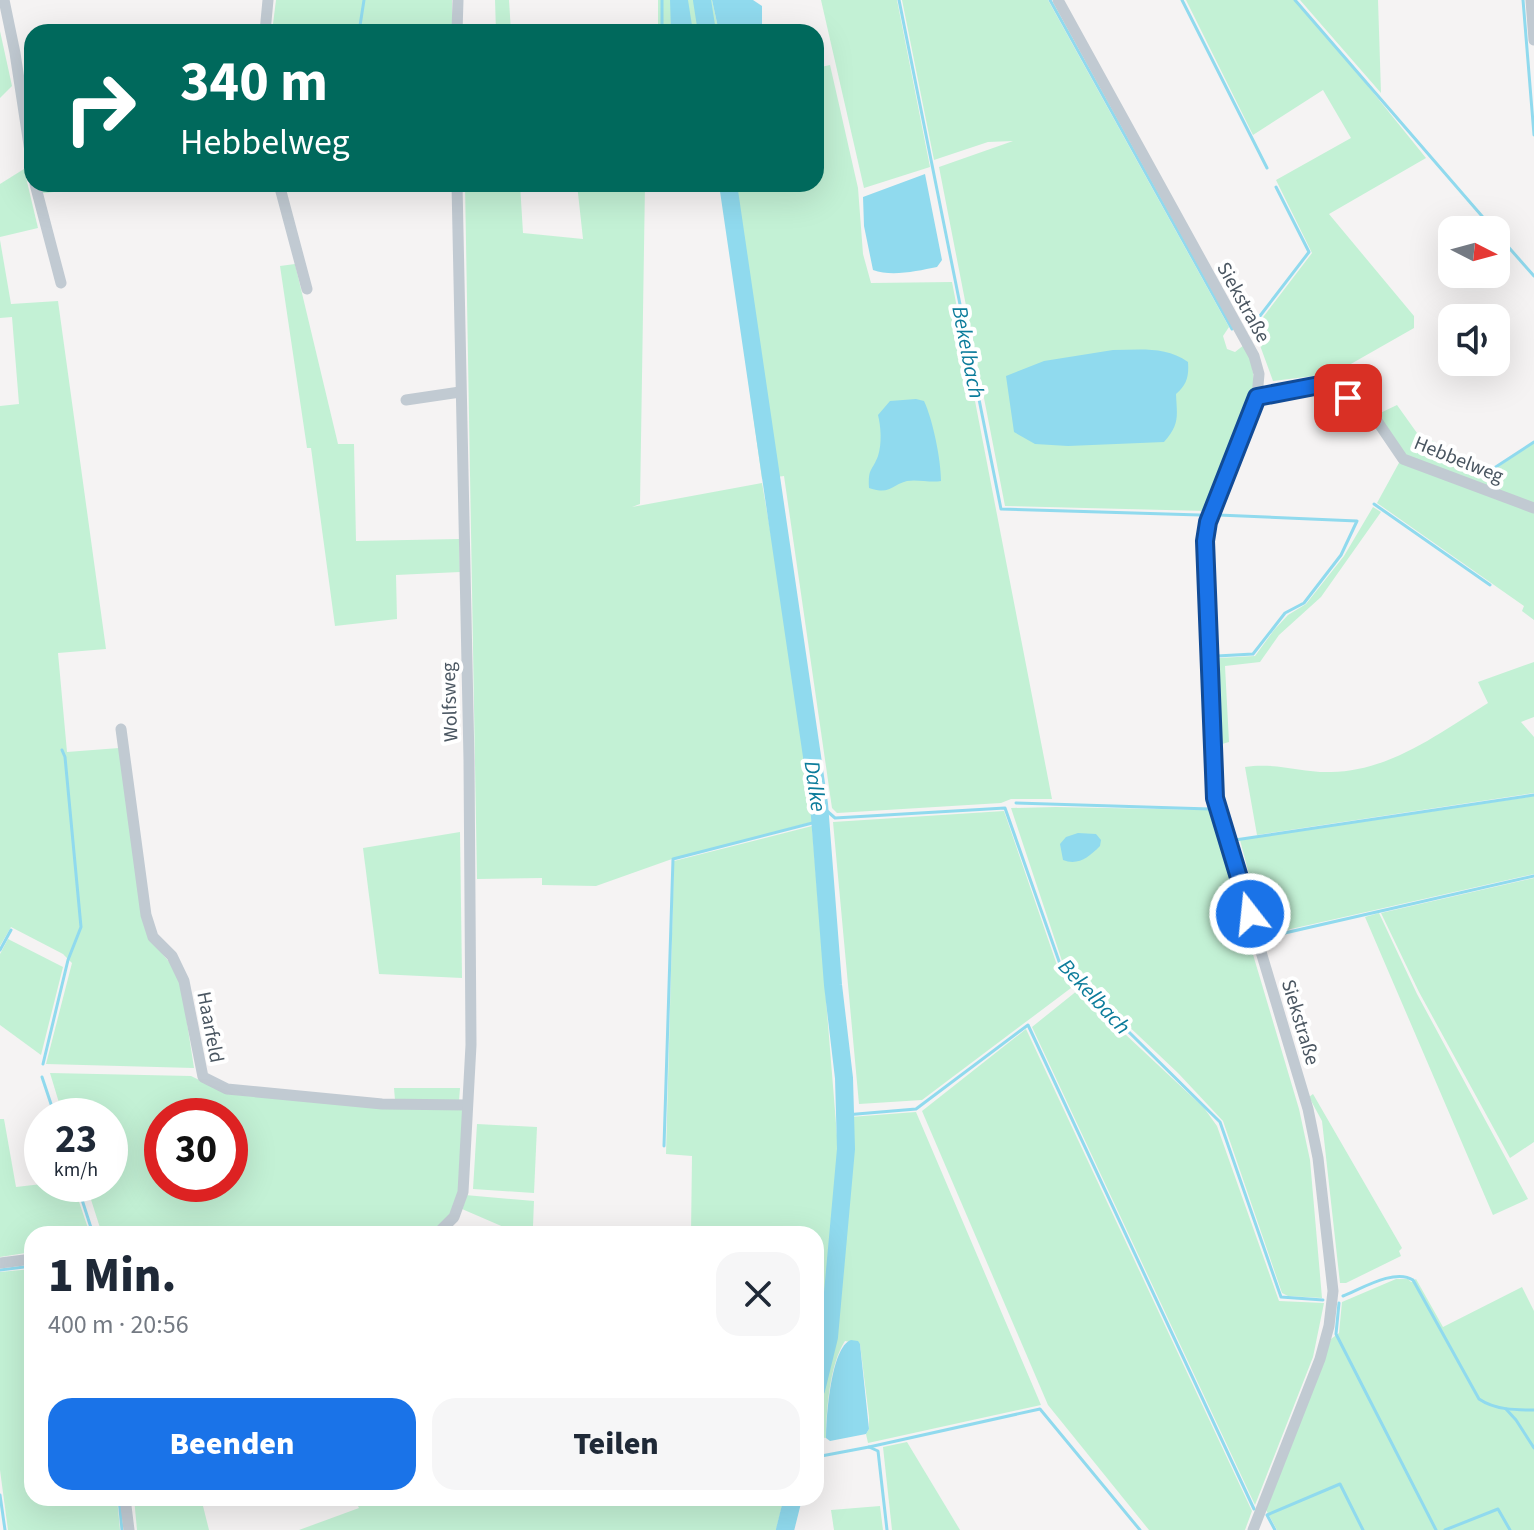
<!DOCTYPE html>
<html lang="de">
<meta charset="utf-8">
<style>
body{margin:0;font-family:"Source Sans 3",sans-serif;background:#f6f6f7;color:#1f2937;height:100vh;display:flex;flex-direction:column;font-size:30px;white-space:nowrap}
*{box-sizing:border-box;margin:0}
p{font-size:26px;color:#747a83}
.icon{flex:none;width:44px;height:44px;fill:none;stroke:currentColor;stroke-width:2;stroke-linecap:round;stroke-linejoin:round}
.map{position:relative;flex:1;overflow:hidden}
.details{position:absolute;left:24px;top:1226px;width:800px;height:280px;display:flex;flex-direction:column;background:#fff;border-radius:24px;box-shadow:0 8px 32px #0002}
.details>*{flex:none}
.banner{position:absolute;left:24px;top:24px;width:800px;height:168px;border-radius:24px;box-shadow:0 8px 32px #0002;background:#00695c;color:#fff;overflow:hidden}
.needle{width:52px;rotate:96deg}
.fabs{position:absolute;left:1438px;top:216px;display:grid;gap:16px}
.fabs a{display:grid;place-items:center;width:72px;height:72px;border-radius:16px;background:#fff;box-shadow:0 8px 32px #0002;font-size:40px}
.speed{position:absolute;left:24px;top:1098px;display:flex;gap:16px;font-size:40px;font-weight:700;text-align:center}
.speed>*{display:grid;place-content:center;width:104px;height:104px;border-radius:50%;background:#fff;box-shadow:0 8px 32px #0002;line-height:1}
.speed small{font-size:20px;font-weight:400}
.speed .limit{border:12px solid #d22;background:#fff;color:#111}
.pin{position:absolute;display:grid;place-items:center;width:68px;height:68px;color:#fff;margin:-34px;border-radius:16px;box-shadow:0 4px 12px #0006}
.me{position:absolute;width:88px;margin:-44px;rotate:344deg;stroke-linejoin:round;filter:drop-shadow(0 0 6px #0008)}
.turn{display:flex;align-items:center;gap:28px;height:168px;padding:0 24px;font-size:36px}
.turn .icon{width:104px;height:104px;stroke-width:2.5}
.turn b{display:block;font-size:56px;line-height:68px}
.round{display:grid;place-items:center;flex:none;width:84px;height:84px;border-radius:24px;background:#f6f6f7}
.summary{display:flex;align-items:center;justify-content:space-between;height:136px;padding:0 24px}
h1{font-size:48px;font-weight:800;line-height:60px}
.primary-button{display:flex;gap:16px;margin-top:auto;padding:16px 24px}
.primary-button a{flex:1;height:92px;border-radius:24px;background:#1a73e8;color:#fff;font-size:32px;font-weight:800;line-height:92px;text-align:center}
.primary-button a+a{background:#f6f6f7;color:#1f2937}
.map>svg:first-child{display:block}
.green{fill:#c3f1d5;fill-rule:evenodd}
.water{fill:#90daee}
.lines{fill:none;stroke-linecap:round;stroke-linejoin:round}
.stream{stroke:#90daee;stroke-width:3}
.river{stroke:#90daee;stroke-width:18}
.street{stroke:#c1cad2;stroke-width:11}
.route-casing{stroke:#114b97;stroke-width:20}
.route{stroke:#1a73e8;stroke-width:14}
.labels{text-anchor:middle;stroke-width:8;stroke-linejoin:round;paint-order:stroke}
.street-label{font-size:20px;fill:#4a5661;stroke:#fff}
.water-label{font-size:22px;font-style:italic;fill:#0c7c9b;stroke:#fff}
</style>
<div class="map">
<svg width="1534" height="1530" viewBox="0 0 1534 1530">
<rect width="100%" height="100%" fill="#f5f3f3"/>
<!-- green -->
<g class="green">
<polygon points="276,0 452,0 452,32 272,32"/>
<polygon points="495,0 509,0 511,32 496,32"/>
<polygon points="658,0 712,0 719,32 658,32"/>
<polygon points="821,0 897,0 930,167 864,188"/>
<path d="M902,0H1048L1229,327L1223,336L1227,349L1235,352L1244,345C1253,361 1254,375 1254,392L1206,511L1005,506L939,167L1013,141L988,142L934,160Z"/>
<polygon points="1186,0 1294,0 1342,54 1426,158 1329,214 1414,316 1414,328 1342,369 1330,374 1273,381 1254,329 1312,253 1276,180 1351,138 1323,90 1253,135"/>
<polygon points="1300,0 1378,0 1381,93"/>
<polygon points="0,31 12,86 0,98"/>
<polygon points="830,65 858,188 863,254 871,283 952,282 1052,799 1011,799 1001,803 837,813 832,808 784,476 762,479 721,184 816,184 816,68"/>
<polygon points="24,169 38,228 0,237 0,184"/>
<polygon points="40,184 147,184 43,193"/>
<polygon points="465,184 520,184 523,233 583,239 577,184 645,184 640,504 632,507 762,483 790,645 812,822 672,859 596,886 542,885 542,878 477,879"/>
<polygon points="0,240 11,304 58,301 106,649 58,653 67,752 119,748 149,938 176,970 181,984 194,1068 46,1064 72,963 63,954 11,927 0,946 0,406 19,404 12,317 0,318"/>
<polygon points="295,264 338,444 354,444 356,541 459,539 460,572 396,575 397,619 335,626 311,448 307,448 280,266"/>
<polygon points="1397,405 1417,433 1488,469 1489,473 1534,443 1534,505 1404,455 1376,415"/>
<polygon points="1400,461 1534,512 1534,620 1522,611 1524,606 1377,503"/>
<polygon points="1373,507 1381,512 1321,597 1279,635 1260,662 1225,666 1229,742 1222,744 1219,658 1255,656 1274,630 1288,615 1306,604 1344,556"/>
<path d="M1534,662V717L1521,722L1534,737V793L1257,835L1245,767C1275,762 1302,773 1331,772C1391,771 1439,733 1488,703L1478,682Z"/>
<polygon points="1534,796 1534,874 1265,935 1240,840"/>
<polygon points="1056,807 1210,810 1299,1109 1310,1160 1322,1298 1288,1296 1282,1293 1223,1121 1178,1073 1063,964 1011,808"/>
<polygon points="1004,811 1058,968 1075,985 922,1100 859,1104 833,822"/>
<polygon points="812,826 838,1148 823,1335 816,1361 816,1234 691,1234 692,1156 666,1154 674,861"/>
<polygon points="460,832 462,978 379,974 363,848"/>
<polygon points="1534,878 1534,1142 1510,1158 1419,992 1381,913"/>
<polygon points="1379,913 1417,994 1528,1199 1493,1215 1365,917"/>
<polygon points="8,939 63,967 41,1055 0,1025 0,954"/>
<polygon points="1078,990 1204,1108 1217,1126 1279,1301 1324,1303 1313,1357 1255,1505 1032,1027"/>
<polygon points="1026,1029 1252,1511 1245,1530 1149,1530 1048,1405 922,1111"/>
<path d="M50,1073L191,1076L226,1093L463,1107C461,1145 470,1215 430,1234H102L86,1184H110V1116H63ZM162,1116H230V1184H162Z"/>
<polygon points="394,1088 460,1088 459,1101 395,1100"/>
<polygon points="1313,1094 1402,1248 1399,1251 1401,1256 1346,1283 1340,1283 1322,1121 1309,1097"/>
<path d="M916,1112L1041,1405L868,1443L866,1434L869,1429V1417L860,1344L845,1341C830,1363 826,1411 826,1438L816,1437V1421L834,1338L852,1149L850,1117Z"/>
<polygon points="0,1119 4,1119 16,1187 42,1184 73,1184 90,1234 32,1234 32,1252 0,1257"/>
<polygon points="477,1124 537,1127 534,1193 473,1189"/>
<polygon points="465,1195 534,1201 533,1226 549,1234 520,1234 462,1209"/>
<polygon points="32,1269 32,1498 117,1498 120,1530 8,1530 0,1470 0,1272"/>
<polygon points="1396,1279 1408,1279 1411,1282 1416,1279 1443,1327 1522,1287 1534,1311 1534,1530 1277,1530 1266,1510 1331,1339 1339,1333 1342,1302"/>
<polygon points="907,1442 960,1530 892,1530 883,1447"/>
<polygon points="134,1498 201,1498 209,1530 137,1530"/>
<polygon points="354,1498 784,1498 776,1530 299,1530 359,1508"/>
<polygon points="880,1506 883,1530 834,1530 831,1510"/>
</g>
<!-- water -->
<g class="water">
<polygon points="670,0 688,0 693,32 671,32"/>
<polygon points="712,0 753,0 762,6 762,24 759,32 719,32"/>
<path d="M925,174L942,260L937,267C917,271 892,277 873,270L864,226L863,197Z"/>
<path d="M1113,350C1140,350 1165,346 1188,362C1189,376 1187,385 1176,394C1177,416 1180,424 1164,442L1068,446L1035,444L1014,432L1006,376L1044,361Z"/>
<path d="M916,399L924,401C933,420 941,460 941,481C931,483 917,479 907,481C889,486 891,495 869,488C868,467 872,472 878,456C882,444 881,427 878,415L890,401Z"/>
<path d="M1078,833L1096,834L1101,840L1100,846C1089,857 1078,866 1063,860L1060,844L1066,837Z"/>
<path d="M851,1340L858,1341L860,1344L869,1429L866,1434L830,1441L826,1438C826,1417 831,1347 851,1340Z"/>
</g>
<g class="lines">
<!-- stream -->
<g class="stream">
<polyline points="662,0 662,32"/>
<polyline points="899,0 1001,509 1200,515"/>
<polyline points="1050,0 1232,329"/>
<polyline points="1182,0 1267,168"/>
<polyline points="1295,0 1494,230"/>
<polyline points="1523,0 1534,135"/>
<polyline points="359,32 364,0"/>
<polyline points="1496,233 1534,276"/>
<polyline points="1253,325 1309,252 1276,187"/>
<polyline points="1485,474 1534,442"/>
<polyline points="1374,504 1490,585"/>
<polyline points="1217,656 1253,654 1285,613 1304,603 1341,555 1357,521 1218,515"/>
<polyline points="1217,664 1217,686"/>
<polyline points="1218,701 1220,739"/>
<polyline points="1220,759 1222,795 1263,938 1534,876"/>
<polyline points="1016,803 1210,809"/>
<polyline points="819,804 835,818 1005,808 1060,964 1220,1122 1281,1297 1323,1300"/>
<polyline points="1235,840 1534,795"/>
<polyline points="0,950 11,930"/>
<polyline points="43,1064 68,960 81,927 65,757 62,750"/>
<polyline points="42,1077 55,1116"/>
<polyline points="845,1115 916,1109 1028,1025 1254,1509"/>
<polyline points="664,1146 673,859 820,821"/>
<polyline points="77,1184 93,1234"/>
<polyline points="0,1270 32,1266"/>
<path d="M1343,1296C1361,1289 1395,1268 1413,1280L1479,1399C1495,1410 1516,1410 1534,1410"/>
<polyline points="1339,1303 1336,1334 1436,1530"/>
<polyline points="1506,1409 1516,1420 1534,1448"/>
<polyline points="869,1447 1040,1409 1140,1530"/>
<polyline points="816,1457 869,1447 878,1451 887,1530"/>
<polyline points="0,1495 5,1530"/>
<polyline points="119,1498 122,1530"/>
<polyline points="1275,1530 1267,1515 1340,1484 1363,1530"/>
<polyline points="1445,1530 1498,1509 1510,1530"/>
</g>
<!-- river -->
<g class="river">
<polyline points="702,0 707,32"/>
<polyline points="728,184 819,804 833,985 844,1078 846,1149 829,1337 816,1390"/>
<polyline points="785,1530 793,1498"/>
</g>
<!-- street -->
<g class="street">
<polyline points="4,0 15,53 32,165"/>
<polyline points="1058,0 1254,356 1259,374 1257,397 1211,510 1205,541 1215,798 1308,1109 1318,1158 1333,1291 1329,1326 1320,1359 1253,1530"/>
<polyline points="1531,0 1534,40"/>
<polyline points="265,32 268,0"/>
<polyline points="457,32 458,0"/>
<polyline points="35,184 61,283"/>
<polyline points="279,184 307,289"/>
<polyline points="1257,397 1325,384 1371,412 1403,459 1534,508"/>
<polyline points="406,400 460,392"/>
<polyline points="121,729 146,915 153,937 172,956 184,981 203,1077 227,1089 382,1104 467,1105"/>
<polyline points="437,1234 454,1217 463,1192 471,1045 469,760 457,184"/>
<polyline points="0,1263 32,1259"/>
<polyline points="125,1498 129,1530"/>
</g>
</g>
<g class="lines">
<!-- route casing -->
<g class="route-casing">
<polyline id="route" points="1250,914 1215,798 1205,541 1208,522 1257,397 1325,384 1348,398"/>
</g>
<!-- route -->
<use href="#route" class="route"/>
</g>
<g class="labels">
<!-- street labels -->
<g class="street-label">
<text transform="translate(1244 302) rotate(61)" y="7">Siekstraße</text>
<text transform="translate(1459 459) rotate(22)" y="7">Hebbelweg</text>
<text transform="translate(449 702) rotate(-92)" y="7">Wolfsweg</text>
<text transform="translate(1301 1022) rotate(73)" y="7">Siekstraße</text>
<text transform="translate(211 1027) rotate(79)" y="7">Haarfeld</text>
</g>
<!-- water labels -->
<g class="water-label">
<text transform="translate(969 352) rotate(79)" y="8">Bekelbach</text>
<text transform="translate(816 786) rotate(82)" y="8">Dalke</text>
<text transform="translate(1095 996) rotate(47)" y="8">Bekelbach</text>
</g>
</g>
</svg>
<div class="fabs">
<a><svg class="needle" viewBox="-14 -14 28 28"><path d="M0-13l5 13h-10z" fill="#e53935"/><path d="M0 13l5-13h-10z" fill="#747a83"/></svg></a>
<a><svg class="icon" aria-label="sound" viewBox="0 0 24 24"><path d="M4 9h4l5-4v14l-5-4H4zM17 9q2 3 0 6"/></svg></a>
</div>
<div class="speed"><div>23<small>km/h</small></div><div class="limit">30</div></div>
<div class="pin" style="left:1348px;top:398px;background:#d93025"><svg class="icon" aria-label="arrive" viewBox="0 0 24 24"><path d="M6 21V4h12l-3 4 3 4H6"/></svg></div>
<svg class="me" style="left:1250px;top:914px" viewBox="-20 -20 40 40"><circle r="17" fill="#1a73e8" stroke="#fff" stroke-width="3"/><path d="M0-11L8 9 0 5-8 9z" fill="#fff"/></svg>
<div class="banner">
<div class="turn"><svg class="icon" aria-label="right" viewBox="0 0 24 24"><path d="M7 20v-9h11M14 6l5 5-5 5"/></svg><div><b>340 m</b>Hebbelweg</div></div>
</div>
<section class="details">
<div class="summary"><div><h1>1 Min.</h1><p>400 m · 20:56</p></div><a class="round"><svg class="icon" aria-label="close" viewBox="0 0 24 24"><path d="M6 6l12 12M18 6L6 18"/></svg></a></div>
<div class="primary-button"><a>Beenden</a><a>Teilen</a></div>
</section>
</div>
